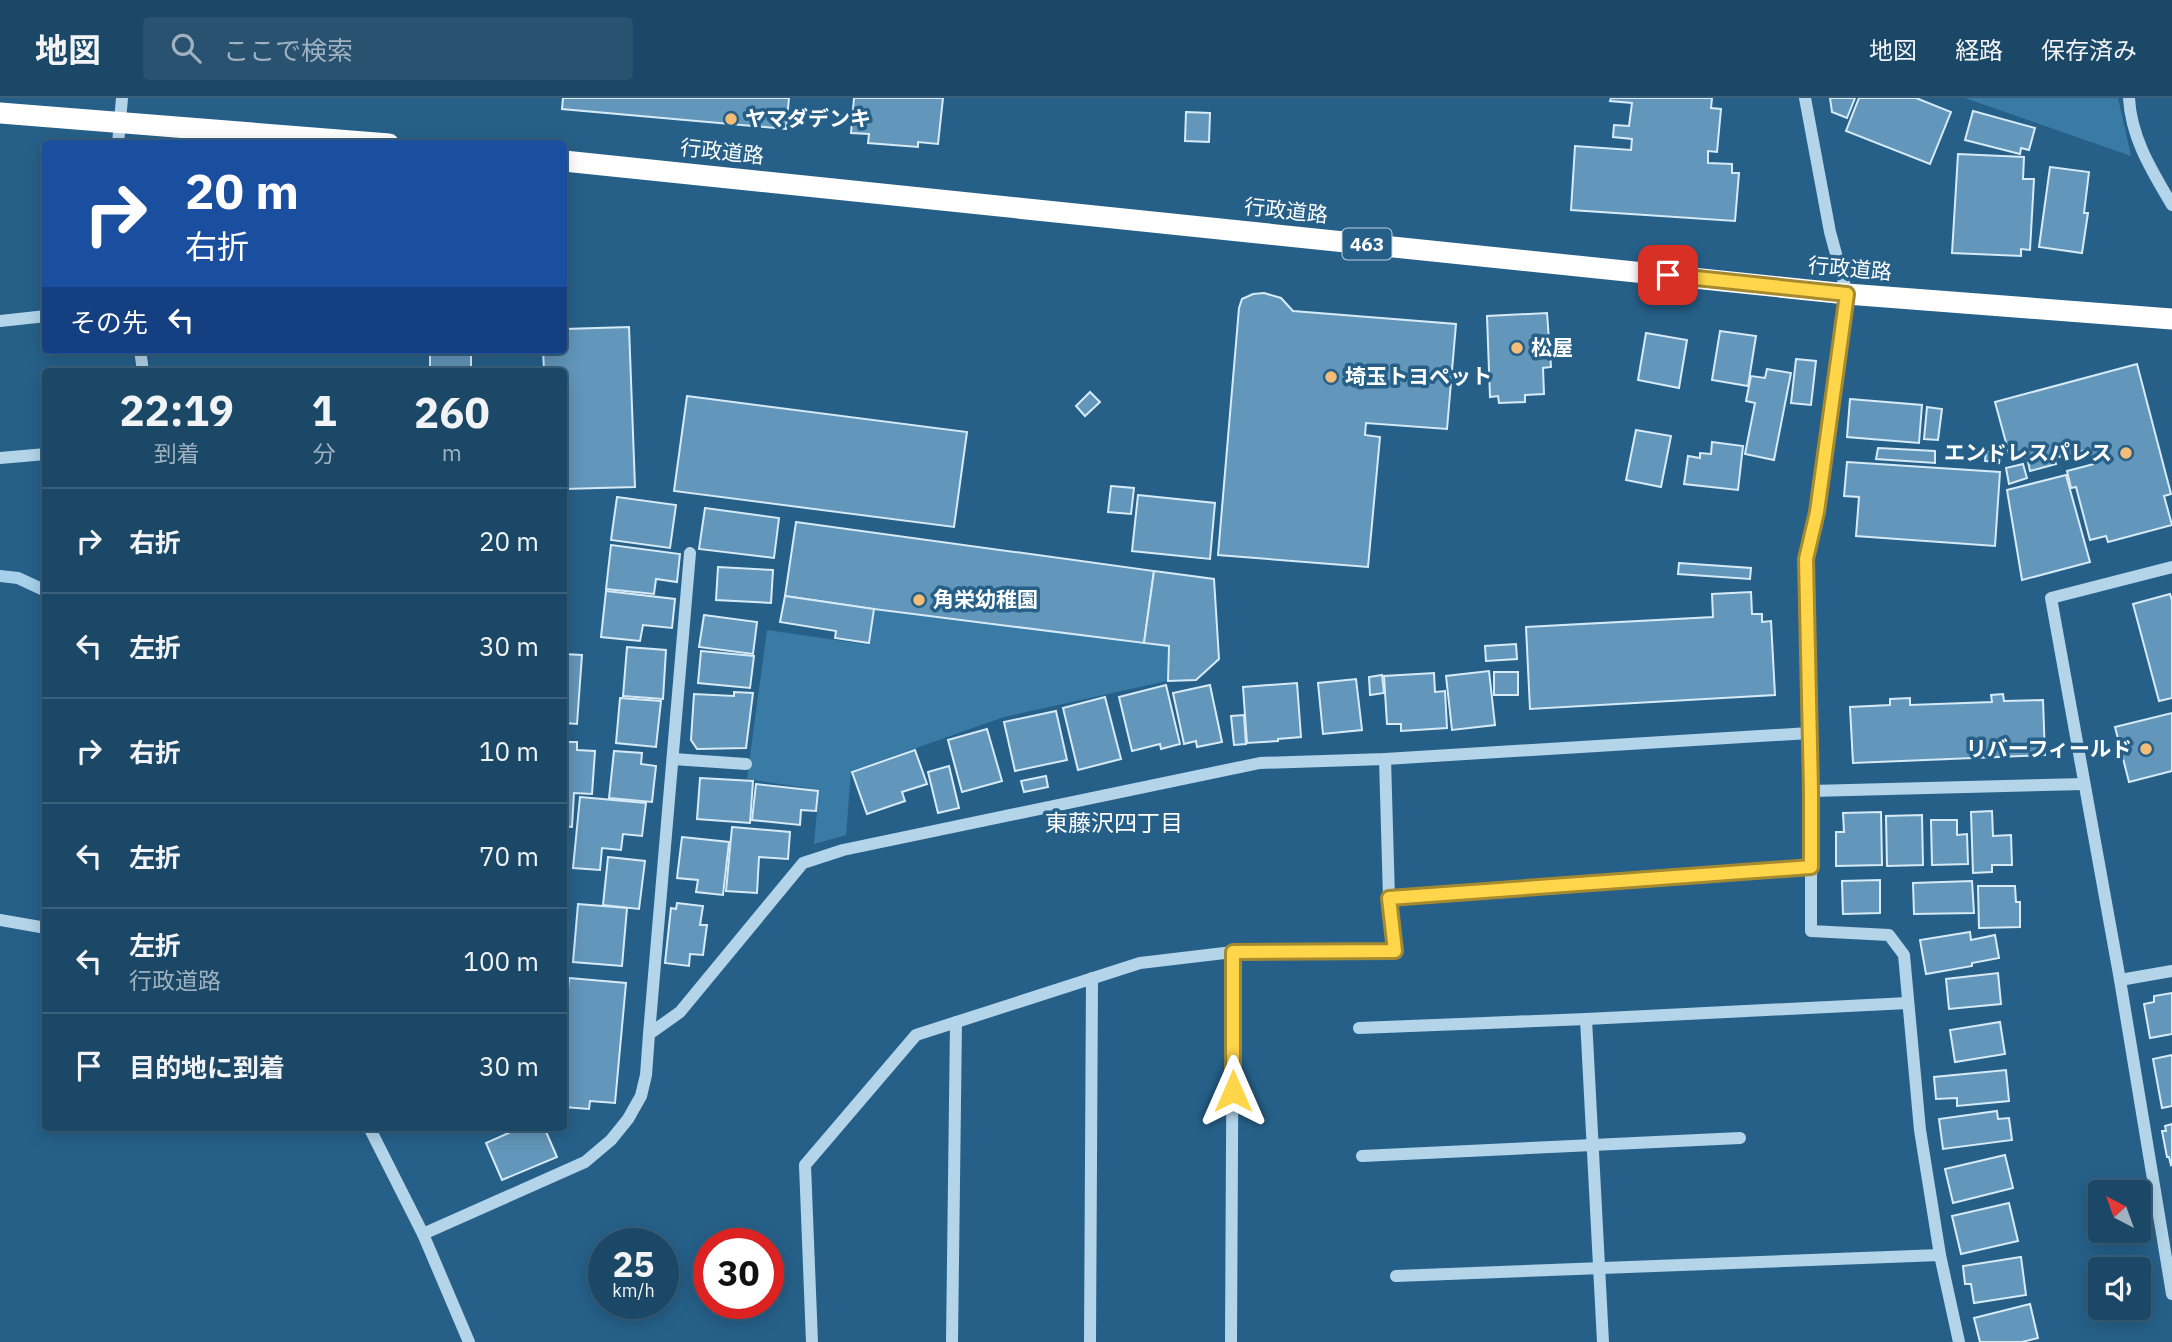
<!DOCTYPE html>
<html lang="ja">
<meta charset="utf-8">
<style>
body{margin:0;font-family:"IBM Plex Sans","Noto Sans JP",sans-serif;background:#295270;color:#f1f3f6;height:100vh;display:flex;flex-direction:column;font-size:26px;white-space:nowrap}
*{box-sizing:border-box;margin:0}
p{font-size:23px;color:#a0b2c0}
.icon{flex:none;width:38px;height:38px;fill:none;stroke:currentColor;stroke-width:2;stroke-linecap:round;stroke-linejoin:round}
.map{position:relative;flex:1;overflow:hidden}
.drawer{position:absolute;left:42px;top:270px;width:525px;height:763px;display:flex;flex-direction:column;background:#1c4867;border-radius:7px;box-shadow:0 4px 18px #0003,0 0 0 2px #3a607b}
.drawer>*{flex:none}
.guide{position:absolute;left:42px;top:42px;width:525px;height:214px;border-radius:7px;box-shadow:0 4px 18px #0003,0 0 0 2px #3a607b;background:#1a4fa0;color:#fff;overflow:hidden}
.needle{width:46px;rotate:319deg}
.tools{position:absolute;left:2088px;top:1082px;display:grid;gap:14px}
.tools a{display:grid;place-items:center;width:63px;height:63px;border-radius:7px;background:#1c4867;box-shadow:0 4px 18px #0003,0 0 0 2px #3a607b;font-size:35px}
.speed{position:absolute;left:588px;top:1130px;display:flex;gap:14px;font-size:35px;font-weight:700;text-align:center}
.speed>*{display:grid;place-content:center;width:91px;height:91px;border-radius:50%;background:#1c4867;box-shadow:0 4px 18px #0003,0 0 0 2px #3a607b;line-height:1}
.speed small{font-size:18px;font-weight:400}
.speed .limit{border:10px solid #d22;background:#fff;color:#111}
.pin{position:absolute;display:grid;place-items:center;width:60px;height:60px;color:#fff;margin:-30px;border-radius:14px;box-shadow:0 4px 10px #0006}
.me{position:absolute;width:77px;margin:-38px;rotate:0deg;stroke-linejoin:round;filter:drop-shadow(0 0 5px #0008)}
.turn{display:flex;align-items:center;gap:24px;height:147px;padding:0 28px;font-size:32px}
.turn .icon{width:91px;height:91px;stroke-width:2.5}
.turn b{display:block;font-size:49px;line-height:60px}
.then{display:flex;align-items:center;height:66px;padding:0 28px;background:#0003;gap:14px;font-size:26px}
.eta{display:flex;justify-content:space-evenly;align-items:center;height:119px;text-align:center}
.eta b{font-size:42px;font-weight:800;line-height:49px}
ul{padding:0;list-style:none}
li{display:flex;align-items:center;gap:21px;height:105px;padding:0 28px;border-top:2px solid #3a607b}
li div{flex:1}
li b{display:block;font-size:26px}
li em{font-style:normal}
header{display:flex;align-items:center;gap:42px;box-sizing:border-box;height:98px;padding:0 35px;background:#1c4867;border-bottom:2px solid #3a607b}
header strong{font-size:33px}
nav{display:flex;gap:38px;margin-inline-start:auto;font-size:24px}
.search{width:490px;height:63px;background:#295270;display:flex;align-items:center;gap:18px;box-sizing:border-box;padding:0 24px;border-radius:7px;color:#a0b2c0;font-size:26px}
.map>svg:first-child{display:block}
.green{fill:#3a7ba6}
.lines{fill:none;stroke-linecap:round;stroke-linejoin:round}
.stream{stroke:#a7d0ea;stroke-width:12}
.building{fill:#6296ba;stroke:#d7ebf7;stroke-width:2}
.minor{stroke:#b3d4e9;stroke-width:12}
.highway{stroke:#fff;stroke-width:21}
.route-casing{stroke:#a68a30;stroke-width:18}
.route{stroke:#ffd54a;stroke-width:12}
.poi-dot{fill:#f3bc77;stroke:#266089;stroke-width:2.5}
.labels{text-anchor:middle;stroke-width:7;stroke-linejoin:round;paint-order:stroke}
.shield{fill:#266089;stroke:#becfdc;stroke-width:2}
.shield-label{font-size:19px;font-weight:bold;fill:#fff}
.poi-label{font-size:21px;font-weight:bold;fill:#fff;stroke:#266089;text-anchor:start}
.street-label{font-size:21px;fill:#fff;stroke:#266089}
.neighbourhood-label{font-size:23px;fill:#fff;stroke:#266089}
</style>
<header>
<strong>地図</strong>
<div class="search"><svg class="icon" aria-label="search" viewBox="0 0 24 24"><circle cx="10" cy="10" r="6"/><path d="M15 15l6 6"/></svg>ここで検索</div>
<nav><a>地図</a><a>経路</a><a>保存済み</a></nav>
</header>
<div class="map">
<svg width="2172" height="1244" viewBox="0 0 2172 1244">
<rect width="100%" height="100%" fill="#266089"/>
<!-- green -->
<g class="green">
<polygon points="1965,0 2118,0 2131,58"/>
<polygon points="875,512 1168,548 1167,583 1004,619 851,673 846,737 814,746 819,692 747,681 767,532 870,547"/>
</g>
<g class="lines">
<!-- stream -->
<polyline class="stream" points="0,478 18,480 46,493"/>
</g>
<!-- building -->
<g class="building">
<polygon points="563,0 789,0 786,31 562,11"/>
<polygon points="854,0 943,0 938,46 918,44 918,49 868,45 869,36 851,35"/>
<polygon points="1611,0 1712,0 1711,10 1721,11 1717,54 1708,53 1708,65 1732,66 1732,75 1739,75 1735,123 1571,112 1575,48 1631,52 1632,41 1613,39 1614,27 1629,28 1632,5 1610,3"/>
<polygon points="1830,0 1855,0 1847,20 1832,14"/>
<polygon points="1859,0 1916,0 1951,14 1930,66 1846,33"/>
<polygon points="1973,13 2035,30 2029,52 2021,50 2020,56 1965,42"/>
<polygon points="1186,14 1210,15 1209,44 1185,43"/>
<polygon points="1958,56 2024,59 2023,81 2034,81 2030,152 2021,151 2021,158 1952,155"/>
<polygon points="2050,69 2089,74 2084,115 2088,115 2082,155 2039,149"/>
<polygon points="1264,195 1281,200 1293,213 1456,226 1447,331 1366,325 1365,337 1380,339 1368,469 1218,457 1239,210 1242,201 1253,196"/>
<polygon points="1547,215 1551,269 1543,270 1544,296 1525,297 1525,304 1499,305 1498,298 1490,299 1487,218"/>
<polygon points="629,229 635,389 564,391 564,273 544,273 543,252 564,252 564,231"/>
<polygon points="1720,233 1756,238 1748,288 1712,282"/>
<polygon points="1646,235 1687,242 1679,290 1638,282"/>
<rect x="430" y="252" width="41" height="21"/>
<polygon points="1796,261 1816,263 1811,307 1791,305"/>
<polygon points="2137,266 2171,396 2164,398 2172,427 2108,444 2106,438 2090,442 2076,389 2071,390 2067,373 2094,366 2090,351 2054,360 2056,366 2030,373 2027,359 2011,363 1995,304"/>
<polygon points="1767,271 1791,275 1774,362 1745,356 1755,305 1746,303 1751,278 1765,280"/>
<polygon points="1090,294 1100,304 1085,318 1076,308"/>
<polygon points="687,298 967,334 954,429 674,393"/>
<polygon points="1850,301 1922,307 1919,345 1847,339"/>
<polygon points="1927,309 1942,311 1938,342 1924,341"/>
<polygon points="1636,332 1671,338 1661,389 1626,382"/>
<polygon points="1712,344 1743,348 1738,392 1684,386 1688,358 1700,360 1700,355 1711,356"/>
<polygon points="1878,350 1935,353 1935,365 1876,361"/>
<polygon points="1986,353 2000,355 1999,365 1985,363"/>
<polygon points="1847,364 2000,374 1995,448 1856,438 1859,399 1844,398"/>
<polygon points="2023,366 2027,380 2009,386 2006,370"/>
<polygon points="2066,377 2090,464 2022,482 2007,392"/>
<polygon points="1111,388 1134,390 1131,416 1108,414"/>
<polygon points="1138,397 1215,405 1210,461 1132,453"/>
<polygon points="617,399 676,407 670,450 611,442"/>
<polygon points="705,410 779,420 774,460 699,451"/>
<polygon points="564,418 566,418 564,457"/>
<polygon points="796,424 1154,473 1144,545 874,511 785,498"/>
<polygon points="611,447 680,456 677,484 656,481 654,496 606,491"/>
<polygon points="1679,465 1751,470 1750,481 1678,476"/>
<polygon points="718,469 773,472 771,505 716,502"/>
<polygon points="1154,473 1214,481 1219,561 1196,582 1168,583 1169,548 1144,545"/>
<polygon points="606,493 675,501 672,530 643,527 640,543 601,539"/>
<polygon points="1751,494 1752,516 1762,516 1762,524 1771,523 1775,597 1530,611 1526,529 1713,519 1712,496"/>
<polygon points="2170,496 2172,502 2172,600 2159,603 2133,506"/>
<polygon points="785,498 874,511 869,545 835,540 836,533 780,524"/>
<polygon points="704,517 757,524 753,556 699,549"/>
<polygon points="1516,546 1517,561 1486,563 1485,548"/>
<polygon points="627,549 666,552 663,601 623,598"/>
<polygon points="701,553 754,558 750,590 698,585"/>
<polygon points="564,556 582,557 577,626 564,625"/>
<polygon points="1489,573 1495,627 1452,632 1446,578"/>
<rect x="1494" y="574" width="24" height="23"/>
<polygon points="1434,575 1435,594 1445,593 1447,630 1401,633 1401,626 1387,626 1384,578"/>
<polygon points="1382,577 1384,595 1370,597 1369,579"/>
<polygon points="1356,581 1362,632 1323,636 1318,585"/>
<polygon points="1297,585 1301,639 1278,641 1278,643 1247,645 1243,589"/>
<polygon points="1166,587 1180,646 1161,651 1160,646 1132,653 1119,599"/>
<polygon points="1210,587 1222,644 1197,649 1196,643 1184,646 1173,595"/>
<polygon points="734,594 753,595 746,650 697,651 691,642 694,596 734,598"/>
<polygon points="2003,596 2004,603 2043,602 2045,657 1853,665 1850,609 1890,607 1890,601 1910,600 1910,607 1992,604 1991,597"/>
<polygon points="1105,599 1121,661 1078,672 1063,610"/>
<polygon points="620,600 661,603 656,649 616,645"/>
<polygon points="1056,613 1067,662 1015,673 1004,624"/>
<polygon points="2172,615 2172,673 2129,684 2115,629"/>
<polygon points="1244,617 1246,646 1234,647 1231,618"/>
<polygon points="987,631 1002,683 962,694 948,642"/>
<polygon points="564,644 577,644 577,652 595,653 592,696 574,695 572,729 564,728"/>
<polygon points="915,652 927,686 902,694 905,703 867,716 852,674"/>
<polygon points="614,653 642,655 641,666 656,668 652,704 609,700"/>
<polygon points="949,668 959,710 938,715 928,674"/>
<polygon points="1046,678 1048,689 1024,694 1021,683"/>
<polygon points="700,680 753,683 750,725 697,721"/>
<polygon points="756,686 818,693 816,713 801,712 800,727 752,722"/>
<polygon points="580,699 646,705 642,738 623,736 621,752 602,750 600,772 573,770"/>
<polygon points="1992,713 1993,738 2011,737 2012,767 1992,767 1992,774 1973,775 1971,714"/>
<polygon points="1881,714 1882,767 1836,768 1836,734 1844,734 1843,715"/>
<polygon points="1922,717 1923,767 1887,768 1886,718"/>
<polygon points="1931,722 1957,722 1957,737 1967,736 1968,766 1932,767"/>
<polygon points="732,729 790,734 788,761 759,759 757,795 726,793"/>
<polygon points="682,739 729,744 723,797 696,794 698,782 677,780"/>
<polygon points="608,759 645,763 639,811 603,807"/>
<polygon points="1880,782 1880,815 1843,816 1842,783"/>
<polygon points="1972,783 1974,815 1914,816 1913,785"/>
<polygon points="1978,788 2015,788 2016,804 2020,804 2020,829 1979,830"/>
<polygon points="677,805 703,808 700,827 707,827 703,857 690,856 689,868 665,865 671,810 676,811"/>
<polygon points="578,806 627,810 622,868 573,864"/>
<polygon points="1970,834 1971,842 1995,837 1999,860 1972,865 1972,868 1926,876 1920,842"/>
<polygon points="1998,875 2001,906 1949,911 1946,881"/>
<polygon points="569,880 626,885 615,1005 590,1003 589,1011 564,1009 564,938"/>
<polygon points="2172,895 2172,936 2150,940 2144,906 2154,904 2154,898"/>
<polygon points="2000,924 2005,956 1955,964 1950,932"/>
<polygon points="2172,957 2172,1008 2162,1010 2153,961"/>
<polygon points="2006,972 2009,1003 1957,1008 1957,1000 1936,1001 1934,979"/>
<polygon points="1997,1013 1998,1021 2009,1020 2012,1042 1943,1051 1939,1021"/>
<polygon points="2172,1026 2172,1066 2171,1067 2169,1059 2167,1059 2162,1033 2166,1033 2165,1028"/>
<polygon points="522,1029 544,1029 557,1059 502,1082 486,1045"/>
<polygon points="2005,1057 2013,1090 1953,1105 1945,1071"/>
<polygon points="2009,1105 2018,1143 1961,1156 1952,1118"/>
<polygon points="2021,1159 2026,1197 1974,1205 1971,1186 1965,1186 1963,1168"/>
<polygon points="2030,1206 2038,1240 2022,1244 1980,1244 1974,1220"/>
</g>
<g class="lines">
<!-- minor -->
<g class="minor">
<polyline points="1805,0 1830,134 1847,196 1817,414 1806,461 1811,693 1811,833 1889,837 1904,857 1920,1032 1940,1157 1959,1244"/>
<path d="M2129,0C2131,40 2152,73 2172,107"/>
<polyline points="118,46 122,0"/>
<polyline points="0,223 46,218"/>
<polyline points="140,252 143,273"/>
<polyline points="0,360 46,356"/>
<polyline points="2172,469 2051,500 2120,882 2172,1196"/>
<polyline points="673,661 746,666"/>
<polyline points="1811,693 2084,686"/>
<polyline points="1389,800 1811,769"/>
<polyline points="0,822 46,830"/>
<polyline points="2120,882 2172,873"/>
<polyline points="1586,921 1603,1244"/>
<polyline points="1359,930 1586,921 1908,905"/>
<polyline points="649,936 690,455"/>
<polyline points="369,1029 423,1136 469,1244"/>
<polyline points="1362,1058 1740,1040"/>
<polyline points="423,1136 585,1064 611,1042 628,1021 641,998 646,977 649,936 680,914 803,765 843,752 1260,665 1385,661 1809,635"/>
<polyline points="1396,1178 1940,1157"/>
<polyline points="812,1244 805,1067 916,937 1140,865 1233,854 1395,853 1389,800 1385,661"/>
<polyline points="952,1244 956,924"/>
<polyline points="1090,1244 1092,880"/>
<polyline points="1231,1244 1233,854"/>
</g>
<!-- highway -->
<g class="highway">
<polyline points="0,15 389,46"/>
<polyline points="564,63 1847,196 2172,221"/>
</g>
</g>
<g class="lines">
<!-- route casing -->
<g class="route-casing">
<polyline id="route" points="1233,993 1233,854 1395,853 1389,800 1811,769 1811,693 1806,461 1817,414 1847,196 1668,177"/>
</g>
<!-- route -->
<use href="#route" class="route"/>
</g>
<!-- markers -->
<g class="poi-dot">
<circle cx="731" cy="21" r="7"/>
<circle cx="1517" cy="250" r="7"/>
<circle cx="1331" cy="279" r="7"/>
<circle cx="2126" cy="355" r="7"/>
<circle cx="919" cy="502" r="7"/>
<circle cx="2146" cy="651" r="7"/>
</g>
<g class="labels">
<!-- shield labels -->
<rect class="shield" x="1342.5" y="130.5" width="49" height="31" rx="5"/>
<g class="shield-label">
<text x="1367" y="153">463</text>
</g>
<!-- poi labels -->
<g class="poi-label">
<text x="745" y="28">ヤマダデンキ</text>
<text x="1531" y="257">松屋</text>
<text x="1345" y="286">埼玉トヨペット</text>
<text x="2112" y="362" text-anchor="end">エンドレスパレス</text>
<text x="933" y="509">角栄幼稚園</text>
<text x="2132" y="658" text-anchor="end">リバーフィールド</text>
</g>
<!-- street labels -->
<g class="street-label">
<text transform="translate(722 54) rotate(6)" y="7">行政道路</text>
<text transform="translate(1286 113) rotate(6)" y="7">行政道路</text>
<text transform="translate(1850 171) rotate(5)" y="7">行政道路</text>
</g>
<!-- neighbourhood labels -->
<g class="neighbourhood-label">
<text x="1114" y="733">東藤沢四丁目</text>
</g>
</g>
</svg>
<div class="tools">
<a><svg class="needle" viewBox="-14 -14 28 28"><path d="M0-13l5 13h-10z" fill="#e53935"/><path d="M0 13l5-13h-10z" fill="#a0b2c0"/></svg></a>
<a><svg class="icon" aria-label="sound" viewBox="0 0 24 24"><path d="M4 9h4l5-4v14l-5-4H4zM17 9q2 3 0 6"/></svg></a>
</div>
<div class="speed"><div>25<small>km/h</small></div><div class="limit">30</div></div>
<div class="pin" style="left:1668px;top:177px;background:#d93025"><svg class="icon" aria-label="arrive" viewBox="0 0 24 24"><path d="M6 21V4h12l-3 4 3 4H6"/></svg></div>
<svg class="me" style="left:1233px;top:993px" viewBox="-20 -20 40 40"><path d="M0-17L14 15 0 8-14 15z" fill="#ffd54a" stroke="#fff" stroke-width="4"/></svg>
<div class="guide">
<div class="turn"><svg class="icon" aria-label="right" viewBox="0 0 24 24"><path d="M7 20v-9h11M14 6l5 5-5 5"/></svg><div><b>20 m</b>右折</div></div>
<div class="then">その先<svg class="icon" aria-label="left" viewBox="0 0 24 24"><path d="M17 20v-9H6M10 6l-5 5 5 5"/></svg></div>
</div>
<section class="drawer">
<div class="eta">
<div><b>22:19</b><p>到着</p></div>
<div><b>1</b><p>分</p></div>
<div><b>260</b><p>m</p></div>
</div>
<ul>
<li><svg class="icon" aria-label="right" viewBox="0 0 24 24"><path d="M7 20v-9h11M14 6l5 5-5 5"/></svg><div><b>右折</b></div><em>20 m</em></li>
<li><svg class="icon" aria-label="left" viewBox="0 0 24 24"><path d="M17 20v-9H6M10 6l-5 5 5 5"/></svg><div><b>左折</b></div><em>30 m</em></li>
<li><svg class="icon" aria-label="right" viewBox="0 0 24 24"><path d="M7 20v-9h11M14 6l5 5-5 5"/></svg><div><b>右折</b></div><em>10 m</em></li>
<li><svg class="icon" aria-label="left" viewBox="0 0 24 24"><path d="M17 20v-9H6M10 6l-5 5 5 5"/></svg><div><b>左折</b></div><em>70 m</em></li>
<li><svg class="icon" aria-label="left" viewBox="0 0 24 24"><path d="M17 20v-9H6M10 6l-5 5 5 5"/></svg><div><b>左折</b><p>行政道路</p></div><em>100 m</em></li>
<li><svg class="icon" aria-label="arrive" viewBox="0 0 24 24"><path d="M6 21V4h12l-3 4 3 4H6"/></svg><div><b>目的地に到着</b></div><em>30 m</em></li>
</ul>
</section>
</div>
